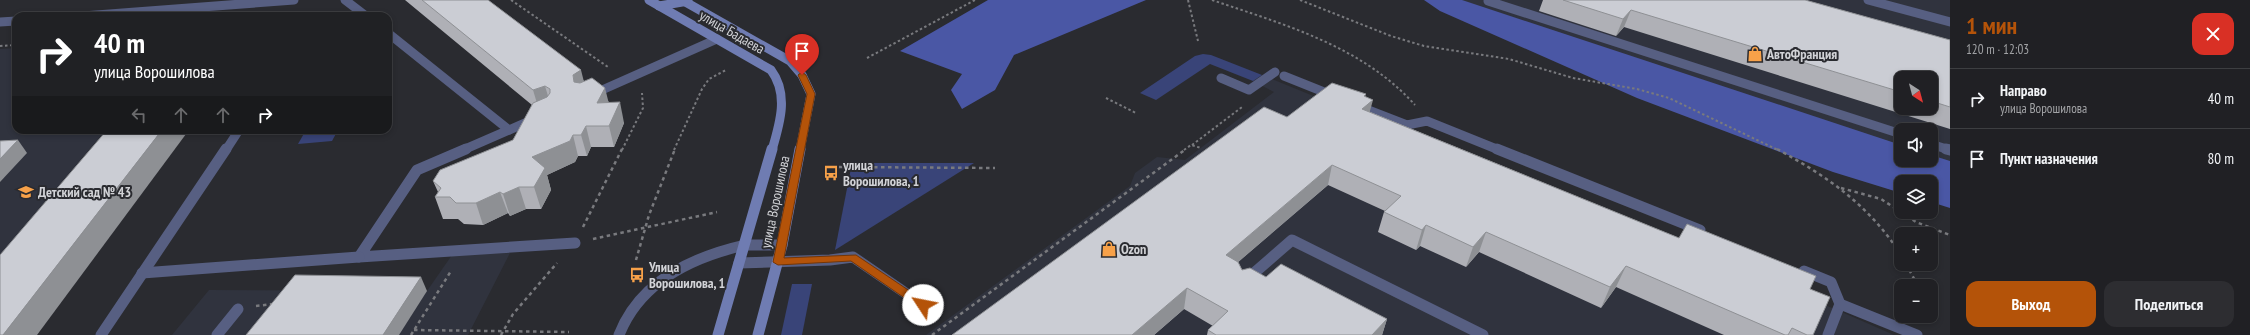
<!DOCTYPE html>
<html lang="ru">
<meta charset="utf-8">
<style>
body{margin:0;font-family:"PT Sans Narrow",sans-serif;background:#2d2d31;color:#f1f3f6;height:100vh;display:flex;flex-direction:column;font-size:15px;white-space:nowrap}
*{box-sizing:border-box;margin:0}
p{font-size:13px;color:#a2a3a6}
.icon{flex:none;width:22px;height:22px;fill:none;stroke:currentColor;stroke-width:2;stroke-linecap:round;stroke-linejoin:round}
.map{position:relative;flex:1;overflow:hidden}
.details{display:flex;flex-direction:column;background:#202024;width:300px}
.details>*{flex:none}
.banner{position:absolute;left:12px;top:12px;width:380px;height:122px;border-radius:12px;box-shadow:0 2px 6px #0003,0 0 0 1px #3d3e41;background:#202124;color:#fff;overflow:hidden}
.needle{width:26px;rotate:144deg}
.fabs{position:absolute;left:1894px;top:71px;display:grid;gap:8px}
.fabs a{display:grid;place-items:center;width:44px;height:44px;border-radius:8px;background:#202024;box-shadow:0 2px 6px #0003,0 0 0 1px #3d3e41;font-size:20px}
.pin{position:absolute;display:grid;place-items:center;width:34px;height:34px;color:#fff;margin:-41px -17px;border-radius:50% 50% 50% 0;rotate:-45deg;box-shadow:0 0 4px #0007}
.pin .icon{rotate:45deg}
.me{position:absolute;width:44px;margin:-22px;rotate:304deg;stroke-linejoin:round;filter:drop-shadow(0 0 3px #0008)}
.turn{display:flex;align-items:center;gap:14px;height:84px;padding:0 16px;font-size:18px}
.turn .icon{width:52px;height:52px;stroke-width:2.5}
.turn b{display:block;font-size:28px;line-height:34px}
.lanes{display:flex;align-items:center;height:38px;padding:0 16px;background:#0003;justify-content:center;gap:20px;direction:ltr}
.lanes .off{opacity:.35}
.round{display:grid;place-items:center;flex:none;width:42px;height:42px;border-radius:12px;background:#2d2d31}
.head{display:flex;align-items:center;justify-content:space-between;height:68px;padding:0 16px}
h1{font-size:24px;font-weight:600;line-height:30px;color:#b45309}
.cta{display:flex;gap:8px;margin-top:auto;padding:8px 16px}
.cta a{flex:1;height:46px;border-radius:12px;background:#b45309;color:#fff;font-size:16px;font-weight:600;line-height:46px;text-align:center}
.cta a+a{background:#2d2d31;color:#f1f3f6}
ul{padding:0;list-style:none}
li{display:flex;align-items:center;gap:12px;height:60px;padding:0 16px;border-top:1px solid #3d3e41}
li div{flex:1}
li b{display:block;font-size:15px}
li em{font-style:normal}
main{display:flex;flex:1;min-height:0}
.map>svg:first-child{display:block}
.built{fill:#30333e;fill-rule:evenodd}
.green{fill:#394478}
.forest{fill:#4a57a5}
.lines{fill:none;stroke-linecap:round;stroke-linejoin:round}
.path-far1{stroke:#797a7e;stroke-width:2;stroke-dasharray:2.5 2.5;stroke-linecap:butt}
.path{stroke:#797a7e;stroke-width:2.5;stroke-dasharray:3.5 3.5;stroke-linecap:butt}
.lane-far1{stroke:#575f82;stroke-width:9}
.lane{stroke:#575f82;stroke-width:11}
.street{stroke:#575f82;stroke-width:11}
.secondary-far1{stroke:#6f7cb2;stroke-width:9}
.secondary{stroke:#6f7cb2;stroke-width:11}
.wall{fill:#afb0b6;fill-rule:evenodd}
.shaded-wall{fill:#8e9094}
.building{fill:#cbcdd4;stroke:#8e9094}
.route{fill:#b45309;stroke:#753606}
.labels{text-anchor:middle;stroke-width:4;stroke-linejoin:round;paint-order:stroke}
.street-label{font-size:14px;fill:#d2d3d7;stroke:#2a2b30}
.poi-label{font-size:14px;font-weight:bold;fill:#d2d3d7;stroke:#2a2b30;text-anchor:start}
</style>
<main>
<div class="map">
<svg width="1950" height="335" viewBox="0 0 1950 335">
<rect width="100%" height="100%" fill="#2a2b30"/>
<!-- built -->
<g class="built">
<path d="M1460,0H1950V166L1931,159V130H1901V149ZM1901,78H1931V108H1901Z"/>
<polygon points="16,48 16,130 106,130 0,255 0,49"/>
<polygon points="1262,75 1837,310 1894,335 926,335 1130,186 1135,173 1157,157 1185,160 1274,92 1253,81"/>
<polygon points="510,253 468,335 172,335 209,290 427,291 452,255"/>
</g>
<!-- green -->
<g class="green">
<polygon points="1203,54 1211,55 1262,75 1253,81 1210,64 1156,100 1140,93 1195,56"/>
<polygon points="306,130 338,130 332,141 298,144"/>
<polygon points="852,163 974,163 835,250"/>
<polygon points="792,284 812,284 802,335 781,335"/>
</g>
<!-- forest -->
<g class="forest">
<polygon points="988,0 1146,0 1014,55 995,90 962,109 951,90 962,74 900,51"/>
<polygon points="1424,0 1462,0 1901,145 1901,160 1931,160 1931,155 1950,161 1950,208 1931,202 1931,182 1901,182 1901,193 1833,172 1637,98 1440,11"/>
</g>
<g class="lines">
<!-- path-far1 -->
<g class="path-far1">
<polyline points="511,0 608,67"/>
<polyline points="1188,0 1198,41"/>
<path d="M1212,0C1285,25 1362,46 1415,105"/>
<polyline points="1300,0 1391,36 1424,46 1509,59 1573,78 1637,89 1669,98 1778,150"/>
<polyline points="0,46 16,45"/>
<polyline points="867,58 975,0"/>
<polyline points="1106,98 1136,113"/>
<polyline points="1192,145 1242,107"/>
<polyline points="622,150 643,108 642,93"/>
<polyline points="674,150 702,89 709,79 726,70"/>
<polyline points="1184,150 1191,145 1201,148"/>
</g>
<!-- path -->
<g class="path">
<path d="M1777,149C1828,177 1869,205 1901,255"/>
<polyline points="839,167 995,168"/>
<polyline points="1841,188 1881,199 1901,212"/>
<polyline points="1901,212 1916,222 1950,235"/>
<polyline points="583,227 622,149"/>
<polyline points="593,239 717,212"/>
<polyline points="636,260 649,215 675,149"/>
<polyline points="1906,264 1918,286"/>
<polyline points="256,306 273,304"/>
<polyline points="1930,321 1931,310"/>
<polyline points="414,330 569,332"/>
<polyline points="411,335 451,271"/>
<polyline points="501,335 513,314 557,263"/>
<polyline points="932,335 1186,149"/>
</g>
<!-- lane-far1 -->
<g class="lane-far1">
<polyline points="345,0 366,16"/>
<polyline points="1868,0 1950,22"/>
<polyline points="1488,1 1901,134"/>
<polyline points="83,16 294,0"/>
<polyline points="0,22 16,21"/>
<polyline points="388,33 509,130 532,120"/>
<polyline points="1284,76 1334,96"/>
<polyline points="1221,78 1249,90 1275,72"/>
<polyline points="593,94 717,39"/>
<polyline points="1358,106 1407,125 1427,121 1499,150"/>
<polyline points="1931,144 1949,150"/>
<polyline points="226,150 239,130"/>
<polyline points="463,150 509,130"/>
</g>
<!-- lane -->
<g class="lane">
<polyline points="466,149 417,170 359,257 575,243"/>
<polyline points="1497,149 1700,230"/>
<polyline points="1946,149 1950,150"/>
<polyline points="745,245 782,245"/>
<polyline points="739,263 830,260 853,257 923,305"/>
<polyline points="1804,271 1831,282 1840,304 1828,335"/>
<polyline points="142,273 359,257"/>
<polyline points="1246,280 1292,240 1483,335"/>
<polyline points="1840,304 1917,335"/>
<polyline points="101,335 226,149"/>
<polyline points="217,335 238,309"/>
</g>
<!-- street -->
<path class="street" d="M619,335C640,281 692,257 745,245"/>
<!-- secondary-far1 -->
<g class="secondary-far1">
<path d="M649,0L771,70C789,94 780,123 772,150"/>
<polyline points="682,0 790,61 802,75 811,94 800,150"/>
<polyline points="659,6 688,1"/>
</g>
<!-- secondary -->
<g class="secondary">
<polyline points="718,335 772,149"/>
<polyline points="758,335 782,245 800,149"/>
</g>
</g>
<!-- wall -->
<g class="wall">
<polygon points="405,0 488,0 609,102 624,123 614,147 591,147 587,156 578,156 575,162 547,175 551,190 541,209 526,209 510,216 508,213 483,225 464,224 458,219 443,219 435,197 438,192 433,181 513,140 532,105"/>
<path d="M1543,0H1805L1950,40V129L1624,27L1616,36L1539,11ZM1901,78H1931V108H1901Z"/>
<polygon points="1365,97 1370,112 1679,238 1810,289 1813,335 1724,335 1616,287 1601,308 1479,252 1466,267 1420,246 1416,250 1378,232 1384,212 1385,211 1328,185 1238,262 1242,270 1266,277 1387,319 1382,335 1207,335 1208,330 1213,326 1184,309 1154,335 952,335 1287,117"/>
</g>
<!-- shaded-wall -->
<g class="shaded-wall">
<polygon points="1631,10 1624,27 1616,36 1623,19"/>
<polygon points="581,70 586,90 574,82 573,75"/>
<polygon points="545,86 551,106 539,110 533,90"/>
<polygon points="605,88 610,108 597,103"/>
<polygon points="1366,94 1362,108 1373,100 1368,118 1357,128 1364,96"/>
<polygon points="620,102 624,123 614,147 609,126"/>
<polygon points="586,126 591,147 587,156 581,135"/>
<polygon points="162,130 189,130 37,335 3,335"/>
<polygon points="573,135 578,156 575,162 547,175 551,190 541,209 534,187 532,157"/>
<polygon points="18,140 27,153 0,182 0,159"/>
<polygon points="1332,165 1328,185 1222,276 1226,255"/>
<polygon points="519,187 526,209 510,216 503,194"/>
<polygon points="500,192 508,213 483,225 476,203"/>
<polygon points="1426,225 1420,246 1416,250 1422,230"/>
<polygon points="1486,232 1479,252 1466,267 1473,247"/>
<polygon points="1626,266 1616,287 1601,308 1610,287"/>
<polygon points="421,277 427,291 399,335 383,335"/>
<polygon points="1187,288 1184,309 1154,335 1132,335"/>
<polygon points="1387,319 1382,335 1372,335"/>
</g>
<!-- building -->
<g class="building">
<polygon points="422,0 488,0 581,70 573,75 574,82 580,83 592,78 605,88 597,103 620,102 609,126 586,126 581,135 573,135 570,141 532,157 545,168 534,187 519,187 503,194 500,192 476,203 456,203 450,197 435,197 441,188 433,181 440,170 513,140 533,103 547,97 550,93 550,89 545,86 533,90"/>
<polygon points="1563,0 1805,0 1950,40 1950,107 1931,101 1931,78 1901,78 1901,92 1631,10 1623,19"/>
<polygon points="253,14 251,16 220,16"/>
<polygon points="1332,83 1366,94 1364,96 1373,100 1362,109 1679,238 1687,224 1816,276 1810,289 1830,297 1813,335 1807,335 1792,328 1788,335 1785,335 1626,266 1610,287 1486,232 1473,247 1426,225 1422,230 1384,212 1401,196 1332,165 1226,255 1238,262 1242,270 1250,268 1266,277 1281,264 1387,319 1372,335 1216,335 1208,330 1228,311 1187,288 1132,335 952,335 1264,107 1287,117"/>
<polygon points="107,130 162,130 3,335 0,335 0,255"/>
<polygon points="18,140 0,159 0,141"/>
<polygon points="295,275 421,277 383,335 246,335"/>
</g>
<!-- route -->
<polygon class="route" points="802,72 806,75 815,94 784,258 856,255 926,302 926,308 919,308 851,261 778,265 773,262 807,94 798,75"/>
<!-- icons -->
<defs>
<g id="shop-bare" transform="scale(1.2)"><path d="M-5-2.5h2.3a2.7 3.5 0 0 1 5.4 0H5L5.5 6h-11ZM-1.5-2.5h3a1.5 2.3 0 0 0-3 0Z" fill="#f7a149" stroke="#2a2b30" stroke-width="2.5" paint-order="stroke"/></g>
<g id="bus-bare" transform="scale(1.2)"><path d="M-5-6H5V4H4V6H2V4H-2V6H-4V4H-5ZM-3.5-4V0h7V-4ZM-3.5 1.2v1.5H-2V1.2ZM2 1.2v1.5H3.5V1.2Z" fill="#f7a149" stroke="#2a2b30" stroke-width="2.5" paint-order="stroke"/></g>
<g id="school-bare" transform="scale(1.2)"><path d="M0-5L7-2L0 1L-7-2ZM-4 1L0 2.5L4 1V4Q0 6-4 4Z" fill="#f7a149" stroke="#2a2b30" stroke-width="2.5" paint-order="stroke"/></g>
</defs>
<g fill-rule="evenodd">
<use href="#shop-bare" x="1755" y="54"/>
<use href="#bus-bare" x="831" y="173"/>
<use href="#school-bare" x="26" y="192"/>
<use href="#shop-bare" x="1109" y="249"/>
<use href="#bus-bare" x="637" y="275"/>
</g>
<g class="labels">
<!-- street labels -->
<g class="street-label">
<text transform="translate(732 32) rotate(30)" y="5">улица Бадаева</text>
<text transform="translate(775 202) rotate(-78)" y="5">улица Ворошилова</text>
</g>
<!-- poi labels -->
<g class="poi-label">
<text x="1767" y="59">АвтоФранция</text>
<text x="843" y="170">улица<tspan x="843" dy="16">Ворошилова, 1</tspan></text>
<text x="38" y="197">Детский сад № 43</text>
<text x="1121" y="254">Ozon</text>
<text x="649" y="272">Улица<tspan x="649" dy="16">Ворошилова, 1</tspan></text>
</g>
</g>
</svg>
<div class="fabs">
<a><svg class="needle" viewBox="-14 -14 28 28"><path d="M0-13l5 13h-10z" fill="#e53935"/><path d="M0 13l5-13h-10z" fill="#a2a3a6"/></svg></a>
<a><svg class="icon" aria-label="sound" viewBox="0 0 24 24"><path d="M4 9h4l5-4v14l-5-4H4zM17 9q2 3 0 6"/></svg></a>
<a><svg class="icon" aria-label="layers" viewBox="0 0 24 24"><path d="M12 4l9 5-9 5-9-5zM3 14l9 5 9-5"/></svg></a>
<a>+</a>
<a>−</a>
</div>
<div class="pin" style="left:802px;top:75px;background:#d93025"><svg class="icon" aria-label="arrive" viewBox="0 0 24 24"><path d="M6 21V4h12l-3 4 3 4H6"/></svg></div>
<svg class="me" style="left:923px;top:305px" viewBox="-20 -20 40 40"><circle r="19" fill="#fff"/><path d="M0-13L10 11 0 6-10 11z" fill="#b45309"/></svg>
<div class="banner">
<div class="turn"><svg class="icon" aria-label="right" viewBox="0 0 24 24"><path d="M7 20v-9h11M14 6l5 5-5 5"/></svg><div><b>40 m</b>улица Ворошилова</div></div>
<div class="lanes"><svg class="icon off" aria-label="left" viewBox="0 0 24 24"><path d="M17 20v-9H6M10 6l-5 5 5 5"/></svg><svg class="icon off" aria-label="ahead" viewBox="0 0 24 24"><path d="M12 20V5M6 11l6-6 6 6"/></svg><svg class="icon off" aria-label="ahead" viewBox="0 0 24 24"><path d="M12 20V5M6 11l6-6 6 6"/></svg><svg class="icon" aria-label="right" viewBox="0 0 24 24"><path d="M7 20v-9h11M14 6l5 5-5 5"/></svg></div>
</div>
</div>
<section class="details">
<div class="head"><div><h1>1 мин</h1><p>120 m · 12:03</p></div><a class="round" style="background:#d93025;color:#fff"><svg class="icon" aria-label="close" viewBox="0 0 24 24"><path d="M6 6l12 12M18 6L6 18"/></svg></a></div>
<ul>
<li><svg class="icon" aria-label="right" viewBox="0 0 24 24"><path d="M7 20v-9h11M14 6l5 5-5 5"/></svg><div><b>Направо</b><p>улица Ворошилова</p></div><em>40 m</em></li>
<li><svg class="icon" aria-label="arrive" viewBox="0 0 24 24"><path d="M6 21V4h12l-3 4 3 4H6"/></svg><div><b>Пункт назначения</b></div><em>80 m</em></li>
</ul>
<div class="cta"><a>Выход</a><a>Поделиться</a></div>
</section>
</main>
